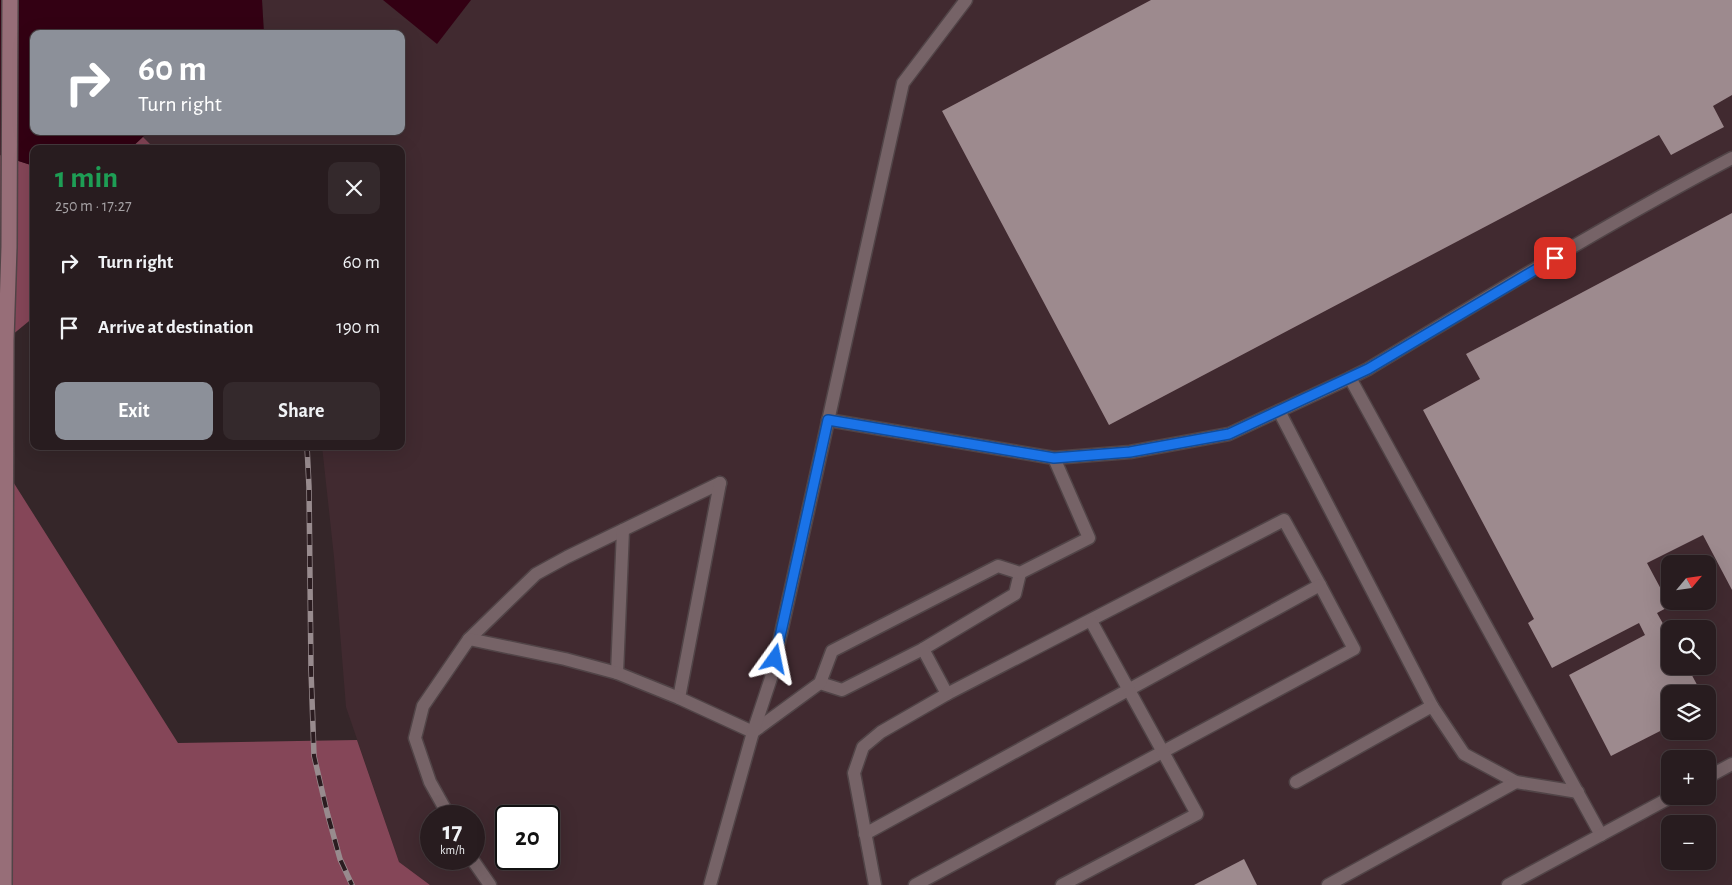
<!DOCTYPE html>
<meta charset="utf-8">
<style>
body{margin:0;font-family:"Alegreya Sans",sans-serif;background:#34292c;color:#f1f3f6;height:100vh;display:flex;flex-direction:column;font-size:19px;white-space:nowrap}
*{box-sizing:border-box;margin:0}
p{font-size:16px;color:#a5a1a4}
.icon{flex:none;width:28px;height:28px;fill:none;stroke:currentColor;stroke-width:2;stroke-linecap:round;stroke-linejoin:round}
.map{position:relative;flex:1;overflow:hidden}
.side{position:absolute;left:30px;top:145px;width:375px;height:305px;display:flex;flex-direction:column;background:#281c1f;border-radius:10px;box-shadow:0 5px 20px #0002,0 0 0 1px #443a3d}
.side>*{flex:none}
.banner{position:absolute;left:30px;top:30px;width:375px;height:105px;border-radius:10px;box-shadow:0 5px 20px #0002,0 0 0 1px #443a3d;background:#8c9099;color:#fff;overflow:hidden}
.needle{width:32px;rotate:61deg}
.controls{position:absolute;left:1661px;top:555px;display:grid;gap:10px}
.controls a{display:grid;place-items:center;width:55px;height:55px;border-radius:10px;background:#281c1f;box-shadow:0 5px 20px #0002,0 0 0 1px #443a3d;font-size:25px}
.speed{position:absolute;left:420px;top:805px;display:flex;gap:10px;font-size:25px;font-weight:700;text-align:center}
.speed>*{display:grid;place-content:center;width:65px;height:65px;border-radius:50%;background:#281c1f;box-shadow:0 5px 20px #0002,0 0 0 1px #443a3d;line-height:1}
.speed small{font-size:12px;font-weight:400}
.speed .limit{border:2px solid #111;border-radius:8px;background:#fff;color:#111}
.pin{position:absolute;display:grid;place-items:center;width:42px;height:42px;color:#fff;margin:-21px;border-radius:10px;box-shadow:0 2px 8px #0006}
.me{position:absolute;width:55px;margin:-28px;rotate:12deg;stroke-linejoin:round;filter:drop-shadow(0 0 4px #0008)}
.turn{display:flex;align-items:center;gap:18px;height:105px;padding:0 25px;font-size:22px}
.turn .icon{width:65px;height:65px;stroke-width:2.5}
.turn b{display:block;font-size:35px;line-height:42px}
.round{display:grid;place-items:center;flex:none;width:52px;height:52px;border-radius:10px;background:#34292c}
.headline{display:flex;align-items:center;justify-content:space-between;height:85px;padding:0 25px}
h1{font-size:30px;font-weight:700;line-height:38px;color:#1e9e55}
.primary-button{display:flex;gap:10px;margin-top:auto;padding:10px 25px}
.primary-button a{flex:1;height:58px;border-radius:10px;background:#8c9099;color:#fff;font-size:20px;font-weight:700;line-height:58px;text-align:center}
.primary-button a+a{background:#34292c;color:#f1f3f6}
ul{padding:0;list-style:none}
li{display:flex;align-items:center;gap:15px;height:65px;padding:0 25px}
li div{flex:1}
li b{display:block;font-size:19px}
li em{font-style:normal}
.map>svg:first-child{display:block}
.built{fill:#412a30;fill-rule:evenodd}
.forest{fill:#854658}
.water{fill:#330013}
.building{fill:#9d8a8e}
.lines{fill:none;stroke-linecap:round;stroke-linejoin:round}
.lane-casing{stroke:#514447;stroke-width:15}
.secondary-casing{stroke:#514447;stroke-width:18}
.lane{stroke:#766367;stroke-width:12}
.secondary{stroke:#976e78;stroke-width:15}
.rail-casing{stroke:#988b8e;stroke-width:5.5}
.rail{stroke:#2b1c20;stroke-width:4;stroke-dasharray:11;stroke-linecap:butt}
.route-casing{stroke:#114b97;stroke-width:12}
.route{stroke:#1a73e8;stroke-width:9}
</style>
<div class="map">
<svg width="1732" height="885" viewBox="0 0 1732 885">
<rect width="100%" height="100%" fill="#352629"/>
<!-- built -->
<path class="built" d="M262,0H1732V885H430L399,862L346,707L334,557L322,446H401V149H155L143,137L149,131H401V34H264ZM1670,564H1708V601H1670ZM1670,629H1708V666H1670ZM1670,694H1708V731H1670ZM1670,759H1708V796H1670ZM431,816H474V859H431ZM506,816H549V859H506ZM1670,824H1708V861H1670Z"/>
<!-- forest -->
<g class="forest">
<polygon points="143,137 155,149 130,149"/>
<polygon points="0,155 34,166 34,317 6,340 5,469 178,743 357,740 399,862 430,885 4,885 0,669"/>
</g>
<!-- water -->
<g class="water">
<polygon points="0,0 262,0 264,34 34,34 34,131 149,131 130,149 34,149 34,166 0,155"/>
<polygon points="383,0 471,0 437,44"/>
</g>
<!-- building -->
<g class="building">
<polygon points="1151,0 1732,0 1732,95 1713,106 1724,127 1671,155 1659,135 1109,425 942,111"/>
<polygon points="1732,213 1732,590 1703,535 1647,563 1670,606 1657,613 1670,636 1670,666 1687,666 1702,694 1670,694 1670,726 1611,756 1569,675 1645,635 1639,623 1552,668 1528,623 1534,619 1423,410 1480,379 1466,354"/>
<polygon points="1244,859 1257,885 1194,885"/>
</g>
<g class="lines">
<!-- lane casing -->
<g class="lane-casing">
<g id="lane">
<polyline points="1279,411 1432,706 1464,754 1516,782 1578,792"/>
<polyline points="1054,458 1130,452 1229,434 1350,378"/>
<polyline points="469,639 536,574 567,557 720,483"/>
<polyline points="617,673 623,530"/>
<polyline points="820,683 842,690 923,649 1015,594 1020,573"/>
<polyline points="947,694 1284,520 1320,585"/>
<polyline points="679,698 720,483"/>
<polyline points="753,732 820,683 832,651 998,566 1020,573 1089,538 1054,458 828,420"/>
<polyline points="1708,777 1732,764"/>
<polyline points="1296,782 1432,706"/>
<polyline points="449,816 430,782 415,738 423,706 469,639 565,659 617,673 679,698 753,732"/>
<polyline points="865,834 1320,585 1354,649 915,885"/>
<path d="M1601,835L1350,378L1368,369C1488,297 1608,223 1732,158"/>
<polyline points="472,859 490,885"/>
<polyline points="710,885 753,732 771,678 903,83 966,0"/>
<polyline points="875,885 854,773 863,747 881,732 947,694 923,649"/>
<polyline points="1062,885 1197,814 1091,621"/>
<polyline points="1328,885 1516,782"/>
<polyline points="1508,885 1673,796"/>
</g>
</g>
<!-- secondary casing -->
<g class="secondary-casing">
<polyline id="secondary" points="4,885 6,340 9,247 10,0"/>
</g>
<!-- lane -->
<use href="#lane" class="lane"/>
<!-- secondary -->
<use href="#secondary" class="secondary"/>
<!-- rail casing -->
<g class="rail-casing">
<polyline id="rail" points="307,446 309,487 311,670 314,756 327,812 340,859 352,885"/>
</g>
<!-- rail -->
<use href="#rail" class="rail"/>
</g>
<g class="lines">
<!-- route casing -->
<g class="route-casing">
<polyline id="route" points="775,659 828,420 1054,458 1130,452 1229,434 1368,369 1555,258"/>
</g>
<!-- route -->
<use href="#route" class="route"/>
</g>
</svg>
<div class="controls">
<a><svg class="needle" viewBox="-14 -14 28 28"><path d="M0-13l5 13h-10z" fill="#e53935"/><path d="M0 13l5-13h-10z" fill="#a5a1a4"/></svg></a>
<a><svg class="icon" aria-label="search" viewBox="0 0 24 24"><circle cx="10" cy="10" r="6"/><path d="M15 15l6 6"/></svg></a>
<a><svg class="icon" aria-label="layers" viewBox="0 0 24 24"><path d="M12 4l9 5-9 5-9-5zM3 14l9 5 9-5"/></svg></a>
<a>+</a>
<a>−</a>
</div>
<div class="speed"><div>17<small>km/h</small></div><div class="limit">20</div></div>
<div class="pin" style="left:1555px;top:258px;background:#d93025"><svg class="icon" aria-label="arrive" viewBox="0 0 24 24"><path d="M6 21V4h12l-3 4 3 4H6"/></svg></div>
<svg class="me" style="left:775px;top:659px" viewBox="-20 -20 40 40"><path d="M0-17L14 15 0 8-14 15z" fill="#1a73e8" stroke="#fff" stroke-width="4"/></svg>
<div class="banner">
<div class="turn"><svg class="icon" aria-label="right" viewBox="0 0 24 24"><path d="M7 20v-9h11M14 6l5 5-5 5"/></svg><div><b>60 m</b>Turn right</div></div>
</div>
<section class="side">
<div class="headline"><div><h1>1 min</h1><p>250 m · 17:27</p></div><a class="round"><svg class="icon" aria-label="close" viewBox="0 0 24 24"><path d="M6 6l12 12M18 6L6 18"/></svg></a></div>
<ul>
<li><svg class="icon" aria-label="right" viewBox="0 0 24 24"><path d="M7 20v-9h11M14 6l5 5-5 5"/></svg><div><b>Turn right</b></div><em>60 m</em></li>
<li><svg class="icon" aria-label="arrive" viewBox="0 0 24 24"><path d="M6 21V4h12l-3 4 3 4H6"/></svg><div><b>Arrive at destination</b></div><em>190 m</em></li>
</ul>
<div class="primary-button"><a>Exit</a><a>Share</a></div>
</section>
</div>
